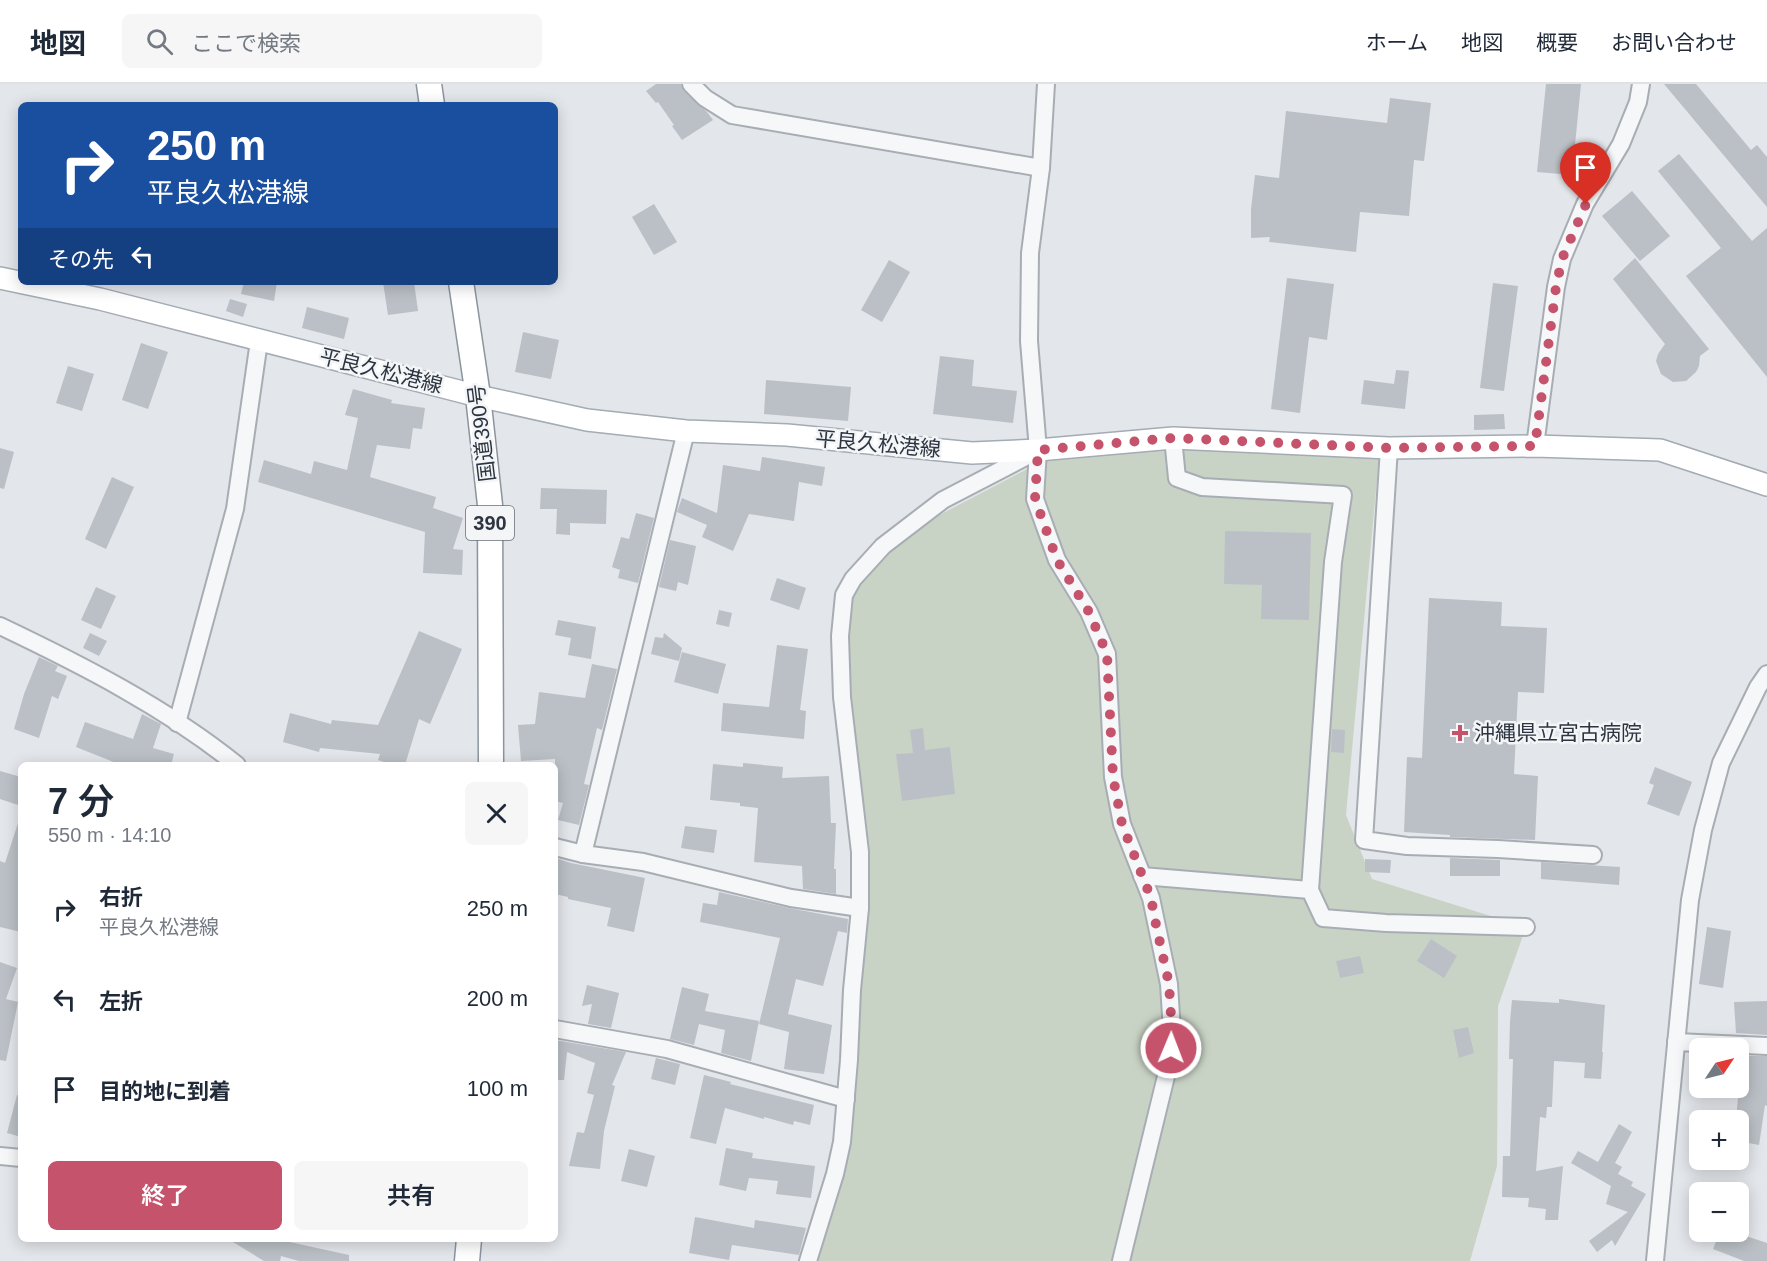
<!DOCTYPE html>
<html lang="ja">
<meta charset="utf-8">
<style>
body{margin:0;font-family:Helvetica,"Noto Sans JP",sans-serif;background:#f6f6f7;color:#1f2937;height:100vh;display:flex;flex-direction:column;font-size:22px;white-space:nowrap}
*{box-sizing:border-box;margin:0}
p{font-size:20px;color:#747a83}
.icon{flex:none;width:33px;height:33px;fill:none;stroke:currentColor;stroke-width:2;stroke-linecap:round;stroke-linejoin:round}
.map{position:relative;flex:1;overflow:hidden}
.sheet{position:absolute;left:18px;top:678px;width:540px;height:480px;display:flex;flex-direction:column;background:#fff;border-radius:9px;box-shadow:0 3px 15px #0003}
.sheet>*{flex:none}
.top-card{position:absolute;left:18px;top:18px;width:540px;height:183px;border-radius:9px;box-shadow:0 3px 15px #0003;background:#1a4fa0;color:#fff;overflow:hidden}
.needle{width:39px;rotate:55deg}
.tools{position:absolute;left:1689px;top:954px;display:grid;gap:12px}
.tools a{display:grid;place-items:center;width:60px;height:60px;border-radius:9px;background:#fff;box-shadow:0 3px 15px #0003;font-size:30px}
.pin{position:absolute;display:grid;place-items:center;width:51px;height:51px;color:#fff;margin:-62px -26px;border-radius:50% 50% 50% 0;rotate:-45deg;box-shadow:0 0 6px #0007}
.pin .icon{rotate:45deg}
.me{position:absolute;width:66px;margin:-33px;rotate:1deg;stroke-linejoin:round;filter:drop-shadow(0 0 4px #0008)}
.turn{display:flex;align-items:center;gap:21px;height:126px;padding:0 30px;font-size:27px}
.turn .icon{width:78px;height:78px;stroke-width:2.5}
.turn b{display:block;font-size:42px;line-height:51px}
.then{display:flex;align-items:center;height:57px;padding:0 30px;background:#0003;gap:12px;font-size:22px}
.round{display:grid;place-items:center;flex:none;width:63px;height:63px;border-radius:9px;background:#f6f6f7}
.overview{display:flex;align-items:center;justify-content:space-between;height:102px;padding:0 30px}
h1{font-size:36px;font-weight:600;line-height:45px}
.button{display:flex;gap:12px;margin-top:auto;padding:12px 30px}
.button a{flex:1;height:69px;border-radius:9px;background:#c4536b;color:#fff;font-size:24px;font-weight:600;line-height:69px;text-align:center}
.button a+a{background:#f6f6f7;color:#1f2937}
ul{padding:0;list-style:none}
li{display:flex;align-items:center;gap:18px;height:90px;padding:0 30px}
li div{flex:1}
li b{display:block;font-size:22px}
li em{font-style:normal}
header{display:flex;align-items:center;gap:36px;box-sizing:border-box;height:84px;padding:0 30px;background:#fff;border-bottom:2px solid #e0e1e3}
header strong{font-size:28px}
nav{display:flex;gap:33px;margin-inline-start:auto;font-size:21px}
.search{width:420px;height:54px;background:#f6f6f7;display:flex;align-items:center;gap:15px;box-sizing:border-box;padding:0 21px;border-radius:9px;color:#747a83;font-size:22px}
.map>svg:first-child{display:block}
.green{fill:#c9d3c5}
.building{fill:#bbc0c6}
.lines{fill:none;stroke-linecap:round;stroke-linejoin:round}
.minor-casing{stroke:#a8adb4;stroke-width:20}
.major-casing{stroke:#a3abb5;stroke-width:24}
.highway-casing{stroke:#8c959f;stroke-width:27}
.minor{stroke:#f5f7f9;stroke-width:16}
.major{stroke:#fff;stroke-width:21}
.highway{stroke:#fff;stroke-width:24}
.route{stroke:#c4536b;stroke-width:10;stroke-dasharray:0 18}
.poi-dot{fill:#c4536b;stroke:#f3f5f7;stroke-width:2}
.labels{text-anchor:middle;stroke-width:5;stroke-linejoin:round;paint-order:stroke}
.shield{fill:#f3f5f7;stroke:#686f78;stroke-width:1.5}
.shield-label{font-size:20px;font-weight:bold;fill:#2c3541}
.street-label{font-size:21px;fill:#2c3541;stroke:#f3f5f7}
.poi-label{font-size:21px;fill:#2c3541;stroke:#f3f5f7;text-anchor:start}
</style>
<header>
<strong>地図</strong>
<div class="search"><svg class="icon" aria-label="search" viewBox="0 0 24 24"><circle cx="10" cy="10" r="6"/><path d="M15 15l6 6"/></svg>ここで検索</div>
<nav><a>ホーム</a><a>地図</a><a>概要</a><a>お問い合わせ</a></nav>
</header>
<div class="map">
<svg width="1767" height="1177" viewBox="0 0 1767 1177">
<rect width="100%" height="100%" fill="#e3e6ea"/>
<!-- green -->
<polygon class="green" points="1173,354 1379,374 1346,731 1372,795 1526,843 1498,922 1497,1082 1470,1177 808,1177 846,1015 860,824 844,511 888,458 1027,385 1028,367"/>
<!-- building -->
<g class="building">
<polygon points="656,0 681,0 684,7 707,28 713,36 682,56 672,42 674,41 658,18 656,19 646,7"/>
<polygon points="1546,0 1581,0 1572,91 1537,88"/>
<polygon points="1664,0 1696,0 1751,66 1757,61 1767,73 1767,123"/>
<polygon points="1390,14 1431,19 1424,77 1414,76 1409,132 1360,128 1356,168 1269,158 1270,153 1251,154 1251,125 1255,91 1279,94 1286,27 1387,39"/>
<polygon points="1679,70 1752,157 1767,144 1767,293 1686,192 1721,164 1658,87"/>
<polygon points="1632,107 1670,152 1640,177 1602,132"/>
<polygon points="654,120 677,158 654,171 632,133"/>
<polygon points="1635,174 1709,265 1700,272 1699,282 1696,288 1686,297 1673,298 1661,290 1656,277 1658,270 1665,260 1613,195"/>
<polygon points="889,176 910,188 882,238 861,226"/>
<polygon points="1287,194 1334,200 1327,256 1309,253 1300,329 1271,325"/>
<polygon points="244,198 277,198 274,217 241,210"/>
<polygon points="383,198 414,198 418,227 388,231"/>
<polygon points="1493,199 1518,202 1504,307 1480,304"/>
<polygon points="230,215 247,220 243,233 226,227"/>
<polygon points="307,223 349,234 344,255 302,244"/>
<polygon points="523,248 559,256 551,295 515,288"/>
<polygon points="141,259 168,268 148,325 122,316"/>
<polygon points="940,272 974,276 972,302 1017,307 1013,339 933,330"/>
<polygon points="68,282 94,290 82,327 56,319"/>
<polygon points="1396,286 1409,287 1405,325 1361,320 1364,296 1394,300"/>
<polygon points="766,296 851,303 848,337 764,330"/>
<polygon points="353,305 392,316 391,319 425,324 422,345 413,344 410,365 377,361 370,393 436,413 433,424 463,434 453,465 463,466 462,491 423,489 425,448 258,398 264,376 311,390 314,377 347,386 358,334 345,331"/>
<polygon points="1504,330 1505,345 1474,346 1474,331"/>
<polygon points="0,364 14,368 4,405 0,404"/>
<polygon points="762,373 825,383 822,402 799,398 794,437 749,430 733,467 702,453 707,441 677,428 682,414 717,429 723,381 760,387"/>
<polygon points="112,393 134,403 106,465 85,455"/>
<polygon points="541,404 607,406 606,440 570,439 570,451 556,450 557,425 540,425"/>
<polygon points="636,429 654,434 638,499 618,494 620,486 612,483 621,453 629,455"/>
<polygon points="1225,447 1311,449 1309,536 1261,535 1262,501 1224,500"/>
<polygon points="670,456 696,462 688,501 678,498 676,507 659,503"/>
<polygon points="777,494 806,504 799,526 770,516"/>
<polygon points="96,503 116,512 101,545 81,536"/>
<polygon points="1429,514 1502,518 1501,542 1547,544 1544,609 1518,608 1514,690 1538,692 1535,756 1450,753 1450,751 1404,748 1407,673 1422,674"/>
<polygon points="719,526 732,529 729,543 716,540"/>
<polygon points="558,536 596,543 591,575 568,571 571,554 555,551"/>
<polygon points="419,547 462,565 430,640 419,635 405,681 393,681 378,676 380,670 320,664 319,668 283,658 290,629 331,640 332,636 378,641"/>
<polygon points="90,549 107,557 99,572 83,564"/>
<polygon points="664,549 682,564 679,577 651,570 655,553 663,554"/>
<polygon points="777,561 808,565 800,626 806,627 804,655 721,647 723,619 769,623"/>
<polygon points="682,568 726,580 718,610 674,598"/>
<polygon points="39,573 58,582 55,587 67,592 58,615 52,612 39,654 14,645 24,610"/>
<polygon points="592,580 617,585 602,646 597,644 584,700 589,701 579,741 558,736 563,719 555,717 555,675 521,677 518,641 535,640 539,608 585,614"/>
<polygon points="142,630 161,640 153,664 174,670 171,681 121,681 76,663 85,638 133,655"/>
<polygon points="923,644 925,666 950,663 955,710 902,717 896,670 913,669 910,646"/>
<polygon points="1332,645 1345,646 1344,669 1331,668"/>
<polygon points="743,679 783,683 782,694 829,692 831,739 836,739 834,785 836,785 836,810 803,805 802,782 754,778 758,724 740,722 740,719 710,716 713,680 743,683"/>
<polygon points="1655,683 1692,698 1679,732 1647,720 1654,701 1649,699"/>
<polygon points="0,687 21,693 21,711 18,721 0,715"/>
<polygon points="18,739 21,740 21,848 0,843 0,777 5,779"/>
<polygon points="685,742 717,746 714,769 681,764"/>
<polygon points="555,774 571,779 645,794 634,848 607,842 611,824 568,815 568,813 555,810"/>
<polygon points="1450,774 1500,776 1500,792 1450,792"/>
<polygon points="1365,775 1391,776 1390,789 1365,788"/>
<polygon points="1541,778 1620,783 1619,801 1541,795"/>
<polygon points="719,808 789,824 848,835 847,849 838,847 823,902 796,895 788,930 832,941 824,990 784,985 789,948 759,940 780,854 700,838 703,819 717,821"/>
<polygon points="1707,843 1731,847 1723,904 1699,900"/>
<polygon points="1431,855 1457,872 1444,894 1417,877"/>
<polygon points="1360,872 1364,889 1340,894 1336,877"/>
<polygon points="0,878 17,884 6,915 18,918 6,977 0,976"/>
<polygon points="587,901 619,909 611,944 588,940 592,920 582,922"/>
<polygon points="682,903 709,910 705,927 759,937 751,977 721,969 725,946 699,940 694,961 670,955"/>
<polygon points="1559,915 1605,921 1602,968 1603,968 1601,995 1584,994 1585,979 1554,977 1552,1023 1547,1023 1546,1034 1540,1033 1536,1087 1563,1082 1558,1136 1545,1136 1546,1125 1528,1123 1529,1114 1502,1113 1503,1072 1510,1072 1513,975 1509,975 1510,937 1512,916 1559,919"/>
<polygon points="1767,917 1767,951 1736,949 1734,918"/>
<polygon points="1468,943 1474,969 1459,974 1453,946"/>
<polygon points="555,956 626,968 612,1001 615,1002 604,1047 600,1085 569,1082 577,1048 584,1049 594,1011 587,1009 595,979 567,968 564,996 555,996"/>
<polygon points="1747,972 1767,972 1767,1022 1765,1021 1759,1061 1738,1057 1737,1024 1740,994 1745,994"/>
<polygon points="656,974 680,980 675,1001 651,995"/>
<polygon points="704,991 731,998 730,1000 814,1021 810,1041 794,1037 793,1041 764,1033 764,1035 725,1024 716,1060 690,1054"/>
<polygon points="17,1011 21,1012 21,1053 7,1049"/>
<polygon points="1619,1040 1632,1048 1615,1079 1622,1083 1618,1090 1633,1098 1631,1102 1646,1110 1615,1162 1612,1156 1597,1168 1589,1157 1628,1128 1606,1120 1611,1102 1571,1079 1578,1067 1598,1078"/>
<polygon points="726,1064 753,1069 752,1074 815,1082 811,1114 776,1110 778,1097 749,1094 746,1107 719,1101"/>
<polygon points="629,1065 655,1072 647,1103 621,1097"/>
<polygon points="695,1133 754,1144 755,1136 806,1144 799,1171 732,1161 729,1176 689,1169"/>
<polygon points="1720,1148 1734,1148 1767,1159 1767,1177 1744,1177 1713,1165"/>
<polygon points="228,1155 285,1155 285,1157 349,1171 349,1177 299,1177 281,1172 280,1177 264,1177"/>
</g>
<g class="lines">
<!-- minor casing -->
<g class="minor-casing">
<g id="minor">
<polyline points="691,0 705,14 732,31 1041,84"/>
<polyline points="1046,0 1041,84 1030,169 1029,257 1038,366 1035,415 1057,476 1089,528 1107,570 1113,693 1122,740 1151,814 1169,900 1172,948 1169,980 1121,1177"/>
<polyline points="1173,354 1177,394 1202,403 1343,411 1333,478 1310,806"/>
<polyline points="1535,362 1556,203 1562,175 1585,120 1621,60 1638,18 1641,0"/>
<polyline points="1389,364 1364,756 1407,762 1498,765 1593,771"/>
<path d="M0,542C82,581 166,624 237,681"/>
<polyline points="177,639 235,425 259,257"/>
<polyline points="555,763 583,770 643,778 791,814 860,824"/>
<polyline points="583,770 686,347"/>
<polyline points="1142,792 1310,806 1323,834 1386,839 1526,843"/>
<polyline points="555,945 667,965 846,1015"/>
<polyline points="1676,958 1767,962"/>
<polyline points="0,1072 21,1074"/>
<polyline points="808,1177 835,1090 842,1058 849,976 852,906 860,824 860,768 842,613 840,552 844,511 853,495 883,462 943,416 1037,367"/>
<polyline points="1655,1177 1690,816 1703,746 1721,679 1758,603 1767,590"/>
</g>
</g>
<!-- major casing -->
<g class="major-casing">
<polyline id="major" points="0,194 100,215 478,312 587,336 686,347 787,351 972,369 1038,366 1173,354 1389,364 1535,362 1660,366 1767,401"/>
</g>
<!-- highway casing -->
<g class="highway-casing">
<g id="highway">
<polyline points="429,0 432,21"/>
<polyline points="461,198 478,312 490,421 491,681"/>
<polyline points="467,1177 469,1155"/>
</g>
</g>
<!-- minor -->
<use href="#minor" class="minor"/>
<!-- major -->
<use href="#major" class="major"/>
<!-- highway -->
<use href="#highway" class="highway"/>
</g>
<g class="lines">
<!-- route -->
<polyline class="route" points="1171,964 1172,948 1169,900 1155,836 1151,814 1122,740 1113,693 1107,570 1089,528 1057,476 1035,415 1038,366 1173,354 1389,364 1535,362 1556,203 1562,175 1586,120"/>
</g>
<!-- markers -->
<path class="poi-dot" d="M1457 640h6v6h6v6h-6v6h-6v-6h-6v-6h6z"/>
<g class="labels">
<!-- shield labels -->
<rect class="shield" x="466" y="422" width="48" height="34" rx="4.5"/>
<g class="shield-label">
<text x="490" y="446">390</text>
</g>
<!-- street labels -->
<g class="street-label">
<text transform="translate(381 287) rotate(14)" y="7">平良久松港線</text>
<text transform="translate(482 349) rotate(-97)" y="7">国道390号</text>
<text transform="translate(878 360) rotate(5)" y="7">平良久松港線</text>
</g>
<!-- poi labels -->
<g class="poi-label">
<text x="1474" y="656">沖縄県立宮古病院</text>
</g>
</g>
</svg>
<div class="tools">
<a><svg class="needle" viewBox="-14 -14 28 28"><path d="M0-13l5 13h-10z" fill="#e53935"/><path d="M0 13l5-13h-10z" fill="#747a83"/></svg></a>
<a>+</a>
<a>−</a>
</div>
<div class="pin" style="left:1586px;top:120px;background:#d93025"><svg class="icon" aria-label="arrive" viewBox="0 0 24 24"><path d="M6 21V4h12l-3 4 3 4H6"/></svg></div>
<svg class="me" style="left:1171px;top:964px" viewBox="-20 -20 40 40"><circle r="17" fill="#c4536b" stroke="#fff" stroke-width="3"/><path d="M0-11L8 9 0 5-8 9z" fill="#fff"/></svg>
<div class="top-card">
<div class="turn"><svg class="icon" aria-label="right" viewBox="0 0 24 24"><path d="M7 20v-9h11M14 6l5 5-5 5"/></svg><div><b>250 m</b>平良久松港線</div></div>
<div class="then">その先<svg class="icon" aria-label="left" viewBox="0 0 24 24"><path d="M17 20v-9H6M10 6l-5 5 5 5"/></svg></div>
</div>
<section class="sheet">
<div class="overview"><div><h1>7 分</h1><p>550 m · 14:10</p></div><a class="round"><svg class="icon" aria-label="close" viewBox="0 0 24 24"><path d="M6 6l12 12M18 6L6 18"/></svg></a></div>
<ul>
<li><svg class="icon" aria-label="right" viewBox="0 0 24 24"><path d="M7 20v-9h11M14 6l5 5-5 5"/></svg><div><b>右折</b><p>平良久松港線</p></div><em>250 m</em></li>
<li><svg class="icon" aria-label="left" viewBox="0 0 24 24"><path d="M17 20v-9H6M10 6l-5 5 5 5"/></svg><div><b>左折</b></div><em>200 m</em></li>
<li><svg class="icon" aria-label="arrive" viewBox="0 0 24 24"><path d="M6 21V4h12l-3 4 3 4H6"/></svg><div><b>目的地に到着</b></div><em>100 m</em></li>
</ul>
<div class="button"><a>終了</a><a>共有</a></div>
</section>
</div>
